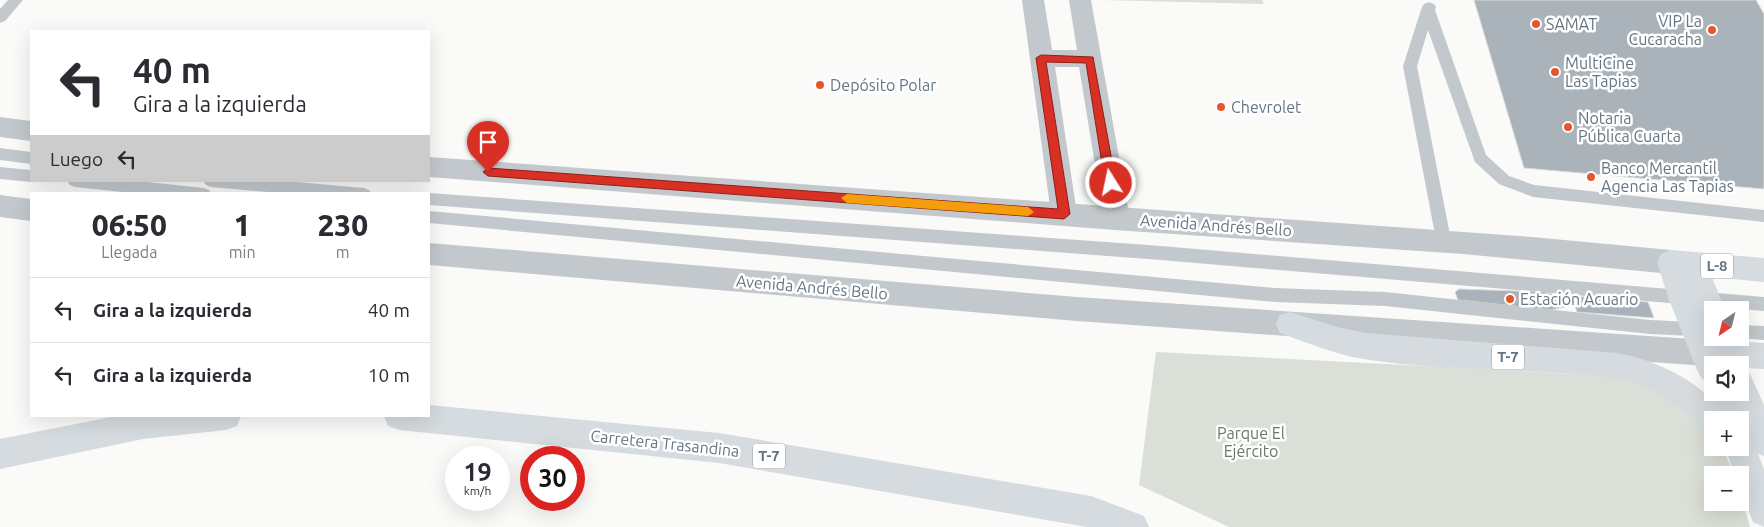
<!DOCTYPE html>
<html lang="es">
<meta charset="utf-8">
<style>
body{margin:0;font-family:Ubuntu,sans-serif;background:#f7f7f7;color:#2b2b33;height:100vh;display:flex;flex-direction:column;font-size:19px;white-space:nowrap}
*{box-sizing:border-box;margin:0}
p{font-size:16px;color:#7c7c81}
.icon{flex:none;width:28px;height:28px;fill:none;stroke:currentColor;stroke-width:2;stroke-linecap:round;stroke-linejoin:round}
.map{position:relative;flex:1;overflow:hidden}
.drawer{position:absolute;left:30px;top:192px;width:400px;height:225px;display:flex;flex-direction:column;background:#fff;border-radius:0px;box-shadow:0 5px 20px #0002}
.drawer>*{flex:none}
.top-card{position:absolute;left:30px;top:30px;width:400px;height:152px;border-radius:0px;box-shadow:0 5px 20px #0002;background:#fff;color:#2b2b33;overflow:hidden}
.needle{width:32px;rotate:215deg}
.tools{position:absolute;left:1704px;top:301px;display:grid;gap:10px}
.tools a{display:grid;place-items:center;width:45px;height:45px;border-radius:0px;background:#fff;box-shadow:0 5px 20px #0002;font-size:25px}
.speed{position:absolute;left:445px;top:446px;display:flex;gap:10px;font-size:25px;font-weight:700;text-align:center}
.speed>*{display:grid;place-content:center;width:65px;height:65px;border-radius:50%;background:#fff;box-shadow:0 5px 20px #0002;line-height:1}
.speed small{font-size:12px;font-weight:400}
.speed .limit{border:8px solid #d22;background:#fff;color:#111}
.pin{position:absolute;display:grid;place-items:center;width:42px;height:42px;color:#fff;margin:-51px -21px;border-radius:50% 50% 50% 0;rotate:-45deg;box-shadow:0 0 5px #0007}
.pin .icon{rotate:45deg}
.me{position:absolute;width:55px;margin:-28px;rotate:350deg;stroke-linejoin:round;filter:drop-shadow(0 0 4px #0008)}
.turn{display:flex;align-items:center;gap:18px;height:105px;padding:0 20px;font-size:22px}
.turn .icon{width:65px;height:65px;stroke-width:2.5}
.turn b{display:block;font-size:35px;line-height:42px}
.then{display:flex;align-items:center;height:48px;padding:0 20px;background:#0003;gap:10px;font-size:19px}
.eta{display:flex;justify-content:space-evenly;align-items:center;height:85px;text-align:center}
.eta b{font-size:30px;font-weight:800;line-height:35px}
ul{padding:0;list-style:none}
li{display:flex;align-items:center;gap:15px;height:65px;padding:0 20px;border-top:1px solid #e1e1e2}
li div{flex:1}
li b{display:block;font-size:19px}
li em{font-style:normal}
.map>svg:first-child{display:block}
.green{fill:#dadfd7}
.building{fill:#aab3b9;stroke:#dcdcda}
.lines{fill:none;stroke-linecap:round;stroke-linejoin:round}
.service{fill:#c3c8cc;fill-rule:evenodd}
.minor{fill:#c3c8cc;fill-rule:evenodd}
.tertiary{fill:#c3c8cc;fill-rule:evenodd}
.trunk{fill:#d6dbdf;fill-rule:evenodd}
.route{fill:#d93025;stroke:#8d1f18}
.slow{fill:#f59e0b}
.poi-dot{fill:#e4572e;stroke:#fff;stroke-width:2}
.labels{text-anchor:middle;stroke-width:5;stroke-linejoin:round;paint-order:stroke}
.shield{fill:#fff;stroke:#939fa8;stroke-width:1}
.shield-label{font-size:15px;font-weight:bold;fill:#657683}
.poi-label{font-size:16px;fill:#657683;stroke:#fff;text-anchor:start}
.street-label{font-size:16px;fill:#657683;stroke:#fff}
.park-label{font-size:16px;fill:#687a64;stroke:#fff}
</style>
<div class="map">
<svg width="1764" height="527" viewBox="0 0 1764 527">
<rect width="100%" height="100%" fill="#fafaf8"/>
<!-- green -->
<g class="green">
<polygon points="1102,0 1262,0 1264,4"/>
<polygon points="1156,352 1616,376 1638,380 1709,425 1712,430 1712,448 1723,448 1734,475 1712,475 1712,502 1740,502 1740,492 1750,527 1229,527 1139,485"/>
</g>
<!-- building -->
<g class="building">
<polygon points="1474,0 1756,0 1764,14 1764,189 1524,168"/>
<polygon points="1459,289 1546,292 1562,298 1565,307 1551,310 1458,300 1455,292"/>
<polygon points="1572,296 1648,302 1654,318 1577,312"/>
</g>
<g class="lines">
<!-- service -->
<g class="service">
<polygon points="8,0 23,0 5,21 0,23 0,9"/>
<polygon points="1429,2 1434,4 1436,7 1435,10 1486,155 1509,176 1534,185 1764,210 1764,222 1533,197 1499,184 1475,162 1428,30 1417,66 1451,240 1449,245 1443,247 1437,245 1403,66 1422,7 1424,4"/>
<polygon points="0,148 31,152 31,164 0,160"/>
<polygon points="0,167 31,170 31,181 33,181 31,182 0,179"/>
<polygon points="67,181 138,181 204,188 209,190 212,194 141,194 75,187 70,185"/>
<polygon points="203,181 286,181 364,188 369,190 372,194 289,194 211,187 206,185"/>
<polygon points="429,193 1161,246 1764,297 1764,311 1161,260 429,205 429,194 426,194"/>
<polygon points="429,211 1275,288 1385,292 1650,320 1712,323 1712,337 1650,334 1385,306 1275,302 429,223"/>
<polygon points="1740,325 1764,326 1764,340 1735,338 1740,338"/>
</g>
<!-- minor -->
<polygon class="minor" points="1022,0 1044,0 1052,50 1077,50 1069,0 1091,0 1130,219 1126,227 1117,230 1108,227 1104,219 1079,67 1055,67 1077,214 1073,222 1064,225 1055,222 1051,214"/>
<!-- tertiary -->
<g class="tertiary">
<polygon points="0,117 31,121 31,141 0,137"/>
<polygon points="429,157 1532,237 1671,250 1681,254 1685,262 1681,270 1671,274 1463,254 1115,230 429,177"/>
<polygon points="0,195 31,199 31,221 0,217"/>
<polygon points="429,243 1077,297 1707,340 1717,344 1722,353 1717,362 1707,366 1077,321 429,265"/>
</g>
<!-- trunk -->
<g class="trunk">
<path d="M1671,250L1764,258V282L1712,277L1725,310H1712V324L1707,322L1714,340L1764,343V369L1740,368V365H1712V392H1740V370L1750,374L1764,405V456L1758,454L1764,469V527L1753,522L1740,489V475H1735L1725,448H1740V433L1746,435L1742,426L1740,430V420H1712V435C1699,430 1696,423 1686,414C1670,399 1649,386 1627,381C1592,373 1554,373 1518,371C1465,368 1400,367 1348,356C1325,350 1302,341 1280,333L1276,324L1280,315L1290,312L1337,327L1366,333L1617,353C1649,359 1680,372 1705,393L1710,382L1702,379L1697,370L1668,297L1657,262L1661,254Z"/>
<polygon points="429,405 719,433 1091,496 1144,516 1149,527 1087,527 719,463 399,430 388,426 384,416 429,416"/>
<polygon points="116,416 241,416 237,426 226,430 143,439 0,469 0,439"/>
</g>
</g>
<!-- route -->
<polygon class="route" points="1041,55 1093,57 1116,183 1111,187 1105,183 1086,63 1046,62 1070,214 1064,219 488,176 483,172 488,168 1058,209 1036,58"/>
<!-- slow -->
<polygon class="slow" points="847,194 1028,207 1034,212 1028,216 847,203 841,198"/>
<!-- markers -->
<g class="poi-dot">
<circle cx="1536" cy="24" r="5"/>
<circle cx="1712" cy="30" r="5"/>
<circle cx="1555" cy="72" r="5"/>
<circle cx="820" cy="85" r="5"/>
<circle cx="1221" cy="107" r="5"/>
<circle cx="1568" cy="127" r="5"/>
<circle cx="1591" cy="177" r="5"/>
<circle cx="1510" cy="299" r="5"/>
</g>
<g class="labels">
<!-- shield labels -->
<g class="shield">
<rect x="1701" y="253.5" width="32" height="25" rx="4"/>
<rect x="1492" y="344.5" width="32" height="25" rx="4"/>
<rect x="753" y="443.5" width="32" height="25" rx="4"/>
</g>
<g class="shield-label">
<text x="1717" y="271">L-8</text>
<text x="1508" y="362">T-7</text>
<text x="769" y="461">T-7</text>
</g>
<!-- poi labels -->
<g class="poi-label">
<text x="1702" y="27" text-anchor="end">VIP La<tspan x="1702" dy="18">Cucaracha</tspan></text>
<text x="1546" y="30">SAMAT</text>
<text x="1565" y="69">MultiCine<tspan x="1565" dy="18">Las Tapias</tspan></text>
<text x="830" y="91">Depósito Polar</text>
<text x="1231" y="113">Chevrolet</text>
<text x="1578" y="124">Notaria<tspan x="1578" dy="18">Pública Cuarta</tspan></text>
<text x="1601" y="174">Banco Mercantil<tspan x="1601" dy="18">Agencia Las Tapias</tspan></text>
<text x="1520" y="305">Estación Acuario</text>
</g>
<!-- street labels -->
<g class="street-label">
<text transform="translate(1216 225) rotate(4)" y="6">Avenida Andrés Bello</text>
<text transform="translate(812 287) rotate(5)" y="6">Avenida Andrés Bello</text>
<text transform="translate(665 443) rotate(6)" y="6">Carretera Trasandina</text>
</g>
<!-- park labels -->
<g class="park-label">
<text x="1251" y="439">Parque El<tspan x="1251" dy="18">Ejército</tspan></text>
</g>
</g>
</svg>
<div class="tools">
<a><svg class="needle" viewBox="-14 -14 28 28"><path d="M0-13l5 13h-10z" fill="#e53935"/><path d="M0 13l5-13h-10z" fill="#7c7c81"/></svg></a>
<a><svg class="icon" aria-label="sound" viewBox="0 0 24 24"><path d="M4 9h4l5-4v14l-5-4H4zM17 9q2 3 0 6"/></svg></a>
<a>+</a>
<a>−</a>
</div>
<div class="speed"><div>19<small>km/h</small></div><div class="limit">30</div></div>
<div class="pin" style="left:488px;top:172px;background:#d93025"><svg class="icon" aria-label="arrive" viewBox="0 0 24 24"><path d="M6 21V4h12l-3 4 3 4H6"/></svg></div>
<svg class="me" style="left:1111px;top:183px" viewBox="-20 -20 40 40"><circle r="17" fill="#d93025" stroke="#fff" stroke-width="3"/><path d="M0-11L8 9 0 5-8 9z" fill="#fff"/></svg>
<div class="top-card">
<div class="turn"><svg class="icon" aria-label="left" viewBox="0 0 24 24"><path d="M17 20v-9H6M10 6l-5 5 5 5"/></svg><div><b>40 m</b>Gira a la izquierda</div></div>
<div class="then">Luego<svg class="icon" aria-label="left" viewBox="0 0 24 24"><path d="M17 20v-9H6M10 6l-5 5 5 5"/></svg></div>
</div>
<section class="drawer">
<div class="eta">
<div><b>06:50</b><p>Llegada</p></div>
<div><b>1</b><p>min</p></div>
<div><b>230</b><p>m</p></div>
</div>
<ul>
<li><svg class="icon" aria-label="left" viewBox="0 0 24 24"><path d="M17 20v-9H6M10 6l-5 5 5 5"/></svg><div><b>Gira a la izquierda</b></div><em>40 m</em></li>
<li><svg class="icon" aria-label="left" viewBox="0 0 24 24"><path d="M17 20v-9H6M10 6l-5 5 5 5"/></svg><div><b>Gira a la izquierda</b></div><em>10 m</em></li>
</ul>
</section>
</div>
